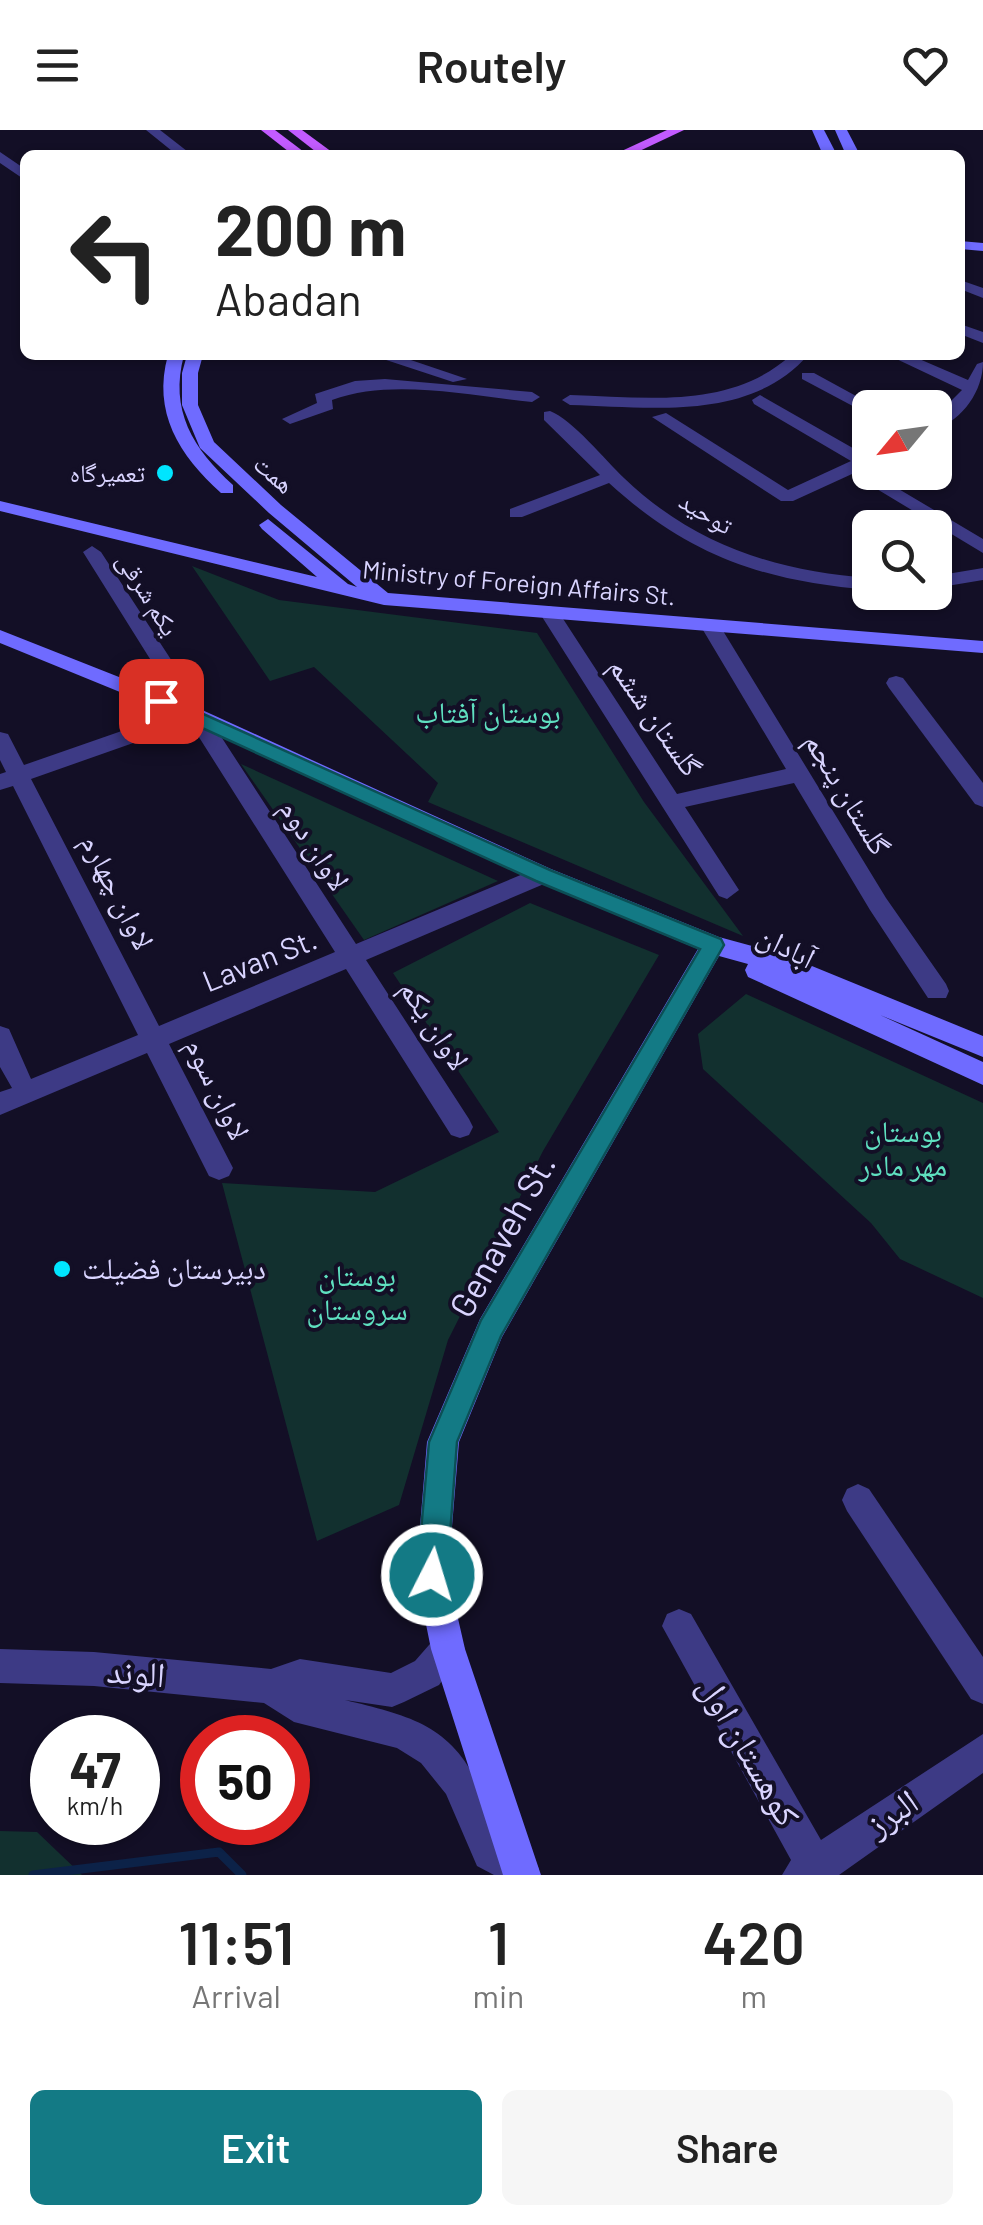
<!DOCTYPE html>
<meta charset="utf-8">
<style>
body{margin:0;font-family:Barlow,"Noto Naskh Arabic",sans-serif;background:#f6f6f6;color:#222;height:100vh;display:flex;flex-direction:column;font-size:38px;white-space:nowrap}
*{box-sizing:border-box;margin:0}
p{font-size:32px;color:#767676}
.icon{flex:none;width:55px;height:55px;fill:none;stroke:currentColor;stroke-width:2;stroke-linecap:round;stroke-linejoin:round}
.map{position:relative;height:1745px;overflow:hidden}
.side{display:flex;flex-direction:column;background:#fff;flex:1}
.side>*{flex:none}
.hud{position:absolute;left:20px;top:20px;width:945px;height:210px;border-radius:15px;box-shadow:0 2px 8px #0004;background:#fff;color:#222;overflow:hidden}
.needle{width:65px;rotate:241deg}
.buttons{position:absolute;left:852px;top:260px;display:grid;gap:20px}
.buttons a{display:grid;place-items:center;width:100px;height:100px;border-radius:15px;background:#fff;box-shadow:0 2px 8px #0004;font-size:50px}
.speed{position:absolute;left:30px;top:1585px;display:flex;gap:20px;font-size:50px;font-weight:700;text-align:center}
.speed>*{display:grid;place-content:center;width:130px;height:130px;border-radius:50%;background:#fff;box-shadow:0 2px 8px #0004;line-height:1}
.speed small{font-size:25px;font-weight:400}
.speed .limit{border:15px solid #d22;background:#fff;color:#111}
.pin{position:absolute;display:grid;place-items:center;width:85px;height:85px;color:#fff;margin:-42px;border-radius:20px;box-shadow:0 5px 15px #0006}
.me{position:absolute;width:110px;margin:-55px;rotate:5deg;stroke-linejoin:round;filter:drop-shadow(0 0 8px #0008)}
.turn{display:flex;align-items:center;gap:35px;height:210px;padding:0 30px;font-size:45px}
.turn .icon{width:130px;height:130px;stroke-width:2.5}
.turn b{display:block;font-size:70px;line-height:85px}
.eta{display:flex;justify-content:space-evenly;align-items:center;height:170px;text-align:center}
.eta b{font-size:60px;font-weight:600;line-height:70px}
.cta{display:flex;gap:20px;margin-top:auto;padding:20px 30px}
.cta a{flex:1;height:115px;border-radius:15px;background:#137a85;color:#fff;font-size:40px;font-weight:600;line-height:115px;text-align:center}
.cta a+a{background:#f6f6f6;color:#222}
header{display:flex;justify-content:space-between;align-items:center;height:130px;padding:0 30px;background:#fff;font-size:45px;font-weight:600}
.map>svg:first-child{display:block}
.green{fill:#12302f}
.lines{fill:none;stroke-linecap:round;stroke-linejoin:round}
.stream{stroke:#0c2248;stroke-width:9}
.street{fill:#3d3a85;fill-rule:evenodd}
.secondary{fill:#6f6bff;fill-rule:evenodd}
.primary{fill:#c25bff;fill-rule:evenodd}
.route{fill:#137a85;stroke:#0c4f56;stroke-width:2.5}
.poi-dot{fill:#00e5ff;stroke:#130f26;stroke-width:4}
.labels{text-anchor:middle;stroke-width:8;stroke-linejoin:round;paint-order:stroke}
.far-poi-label{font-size:25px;fill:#d9d4ff;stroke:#130f26;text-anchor:end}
.far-street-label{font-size:25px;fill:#d9d4ff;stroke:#130f26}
.park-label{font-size:30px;fill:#5fe0c0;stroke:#130f26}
.street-label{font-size:30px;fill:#d9d4ff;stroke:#130f26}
.poi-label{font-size:30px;fill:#d9d4ff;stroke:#130f26;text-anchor:start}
.near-street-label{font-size:35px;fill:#d9d4ff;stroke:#130f26}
</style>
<header><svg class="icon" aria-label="menu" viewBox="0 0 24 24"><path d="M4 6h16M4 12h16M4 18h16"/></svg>Routely<svg class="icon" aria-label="heart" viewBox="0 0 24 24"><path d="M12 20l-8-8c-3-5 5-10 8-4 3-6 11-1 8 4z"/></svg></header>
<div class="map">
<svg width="983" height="1745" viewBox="0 0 983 1745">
<rect width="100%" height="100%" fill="#130f26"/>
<!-- green -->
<g class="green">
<polygon points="192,436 279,470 537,503 644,672 743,806 428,672 438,653 314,537 270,551"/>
<polygon points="241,634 498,751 364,810"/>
<polygon points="530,773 659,825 543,1021 448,1210 399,1375 317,1411 222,1053 375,1062 499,1002 393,843"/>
<polygon points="746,864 983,973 983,1168 900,1129 871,1093 703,939 698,904"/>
<polygon points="0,1701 37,1702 82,1745 0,1745"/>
</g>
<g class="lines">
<!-- stream -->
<polyline class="stream" points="33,1745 219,1722 242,1745"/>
<!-- street -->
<g class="street">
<polygon points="146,0 160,0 192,25 177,25"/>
<polygon points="0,22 25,39 25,50 0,33"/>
<polygon points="960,150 983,158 983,168 960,159"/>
<polygon points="960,194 983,202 983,213 960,204"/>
<polygon points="371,225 396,225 467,249 453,252"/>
<path d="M791,225H808C750,292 649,277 570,275L562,270L570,265C646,267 730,280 791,225Z"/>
<path d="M888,225H910L968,250L977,234L983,232C983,261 963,289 935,300V287L962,260Z"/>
<polygon points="802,243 814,243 878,278 870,278 870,283 864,282 802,249"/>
<path d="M385,249L532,262L540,267L532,272C468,266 393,248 332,270L333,279L290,294L282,289L317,273L315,264L355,251Z"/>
<polygon points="760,265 865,325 870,324 870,336 866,337 870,342 983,409 983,423 852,344 793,371 781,371 652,287 666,283 788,360 851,331 754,274 752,270"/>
<path d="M550,281C572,289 606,331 624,348C694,415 776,441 870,448V460C763,451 689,426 609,353L522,387H510V379L600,345L544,290V282Z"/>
<path d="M92,416L101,422L356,814L535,739H551L555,745L551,751L366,830L469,989L473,997L469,1005L460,1008L451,1005L346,839L169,914L233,1038L229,1046L219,1050L209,1046L147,923L0,985V962L12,958L0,937V896L9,899L31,949L138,905L13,656L0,660V644L6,642L0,630V602L8,604L24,635L182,580L83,422ZM190,593L335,822L159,896L31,649Z"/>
<polygon points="983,438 983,450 935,458 935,446"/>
<polygon points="549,476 556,478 677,664 786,639 700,495 703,491 717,491 886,768 946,854 949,861 946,868 928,868 870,780 794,653 685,677 739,760 727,769 719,766 539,482"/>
<polygon points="896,546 903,548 983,653 983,677 975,674 889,558 886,553 889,548"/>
<polygon points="858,1354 869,1359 983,1527 983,1574 971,1569 847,1381 842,1370 847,1359"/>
<polygon points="679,1479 691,1484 821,1710 983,1604 983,1643 839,1745 782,1745 791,1730 662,1496 667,1484"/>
<path d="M448,1502L460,1507L465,1519L439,1555L404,1572L392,1577L345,1570C410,1586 453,1595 481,1661C487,1674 493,1700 504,1710C517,1723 531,1720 539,1739L536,1745H494L477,1736L446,1664L421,1633L397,1618L294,1592L264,1573L94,1556L0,1553V1519L94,1522L271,1539L300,1529L391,1543L415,1531L436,1507Z"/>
</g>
<!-- secondary -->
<g class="secondary">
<polygon points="812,0 824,0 837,25 823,25"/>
<polygon points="835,0 847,0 860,25 846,25"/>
<polygon points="960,111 983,113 983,121 960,119"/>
<path d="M168,225H184C169,280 193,319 233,355V363H221C179,325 152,282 168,225Z"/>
<polygon points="187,225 203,225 198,243 198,275 214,312 281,375 388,463 983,511 983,523 384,475 0,381 0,371 317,447 262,399 259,395 268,389 348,454 357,457 269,383 200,318 182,275 182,243"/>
<polygon points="0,500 200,579 551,739 719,807 785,825 983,906 983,927 880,885 983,932 983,955 748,847 745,840 748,834 719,826 502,1207 459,1312 448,1445 465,1519 541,1745 503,1745 431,1519 416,1445 427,1312 480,1189 698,819 535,751 186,589 0,513"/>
</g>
<!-- primary -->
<g class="primary">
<polygon points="261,0 275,0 308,25 293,25"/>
<polygon points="288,0 302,0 336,25 320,25"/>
<polygon points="667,0 684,0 631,25 613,25"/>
</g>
</g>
<!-- route -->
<polygon class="route" points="161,565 550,740 721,809 724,815 501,1206 457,1312 447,1445 443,1456 432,1460 421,1456 417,1445 429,1312 481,1190 700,819 536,751 154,576 151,571"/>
<!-- markers -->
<g class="poi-dot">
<circle cx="165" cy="343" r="10"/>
<circle cx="62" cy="1139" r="10"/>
</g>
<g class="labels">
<!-- far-poi labels -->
<g class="far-poi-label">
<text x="145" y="352">تعمیرگاه</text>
</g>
<!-- far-street labels -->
<g class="far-street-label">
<text transform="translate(274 344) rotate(41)" y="9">همت</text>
<text transform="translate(706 383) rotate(31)" y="9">توحید</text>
<text transform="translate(519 453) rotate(5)" y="9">Ministry of Foreign Affairs St.</text>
<text transform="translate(148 464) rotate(58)" y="9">یکم شرقی</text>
</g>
<!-- park labels -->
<g class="park-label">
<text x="488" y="593">بوستان آفتاب</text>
<text x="903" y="1012">بوستان<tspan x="903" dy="34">مهر مادر</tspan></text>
<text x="357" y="1156">بوستان<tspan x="357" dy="34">سروستان</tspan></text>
</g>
<!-- street labels -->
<g class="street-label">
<text transform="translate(655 587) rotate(55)" y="10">گلستان ششم</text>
<text transform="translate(847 664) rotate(59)" y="10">گلستان پنجم</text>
<text transform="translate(314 715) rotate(57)" y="10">لاوان دوم</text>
<text transform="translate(117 762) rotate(63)" y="10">لاوان چهارم</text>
<text transform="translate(786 817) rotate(27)" y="10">آبادان</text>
<text transform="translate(260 831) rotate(-22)" y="10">Lavan St.</text>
<text transform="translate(434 895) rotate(57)" y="10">لاوان یکم</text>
<text transform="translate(217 959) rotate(64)" y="10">لاوان سوم</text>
</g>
<!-- poi labels -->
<g class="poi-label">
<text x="82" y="1149">دبیرستان فضیلت</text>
</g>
<!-- near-street labels -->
<g class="near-street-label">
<text transform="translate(503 1106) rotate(-61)" y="12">Genaveh St.</text>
<text transform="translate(136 1543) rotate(5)" y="12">الوند</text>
<text transform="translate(749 1621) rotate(60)" y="12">کوهستان اول</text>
<text transform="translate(892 1683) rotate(-34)" y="12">البرز</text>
</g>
</g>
</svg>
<div class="buttons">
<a><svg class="needle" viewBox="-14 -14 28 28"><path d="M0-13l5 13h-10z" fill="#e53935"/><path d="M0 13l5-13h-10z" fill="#767676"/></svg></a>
<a><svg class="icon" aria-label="search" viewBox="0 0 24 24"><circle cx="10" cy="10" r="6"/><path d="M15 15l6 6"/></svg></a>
</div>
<div class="speed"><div>47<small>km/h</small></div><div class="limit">50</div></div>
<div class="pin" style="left:161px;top:571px;background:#d93025"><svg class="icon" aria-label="arrive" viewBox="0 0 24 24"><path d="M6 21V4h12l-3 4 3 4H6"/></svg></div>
<svg class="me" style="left:432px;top:1445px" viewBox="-20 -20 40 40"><circle r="17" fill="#137a85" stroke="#fff" stroke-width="3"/><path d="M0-11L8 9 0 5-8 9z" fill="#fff"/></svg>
<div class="hud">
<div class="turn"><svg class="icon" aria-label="left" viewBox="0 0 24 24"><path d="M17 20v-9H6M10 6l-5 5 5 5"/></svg><div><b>200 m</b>Abadan</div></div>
</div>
</div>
<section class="side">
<div class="eta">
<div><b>11:51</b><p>Arrival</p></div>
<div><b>1</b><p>min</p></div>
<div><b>420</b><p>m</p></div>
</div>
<div class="cta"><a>Exit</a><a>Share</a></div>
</section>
